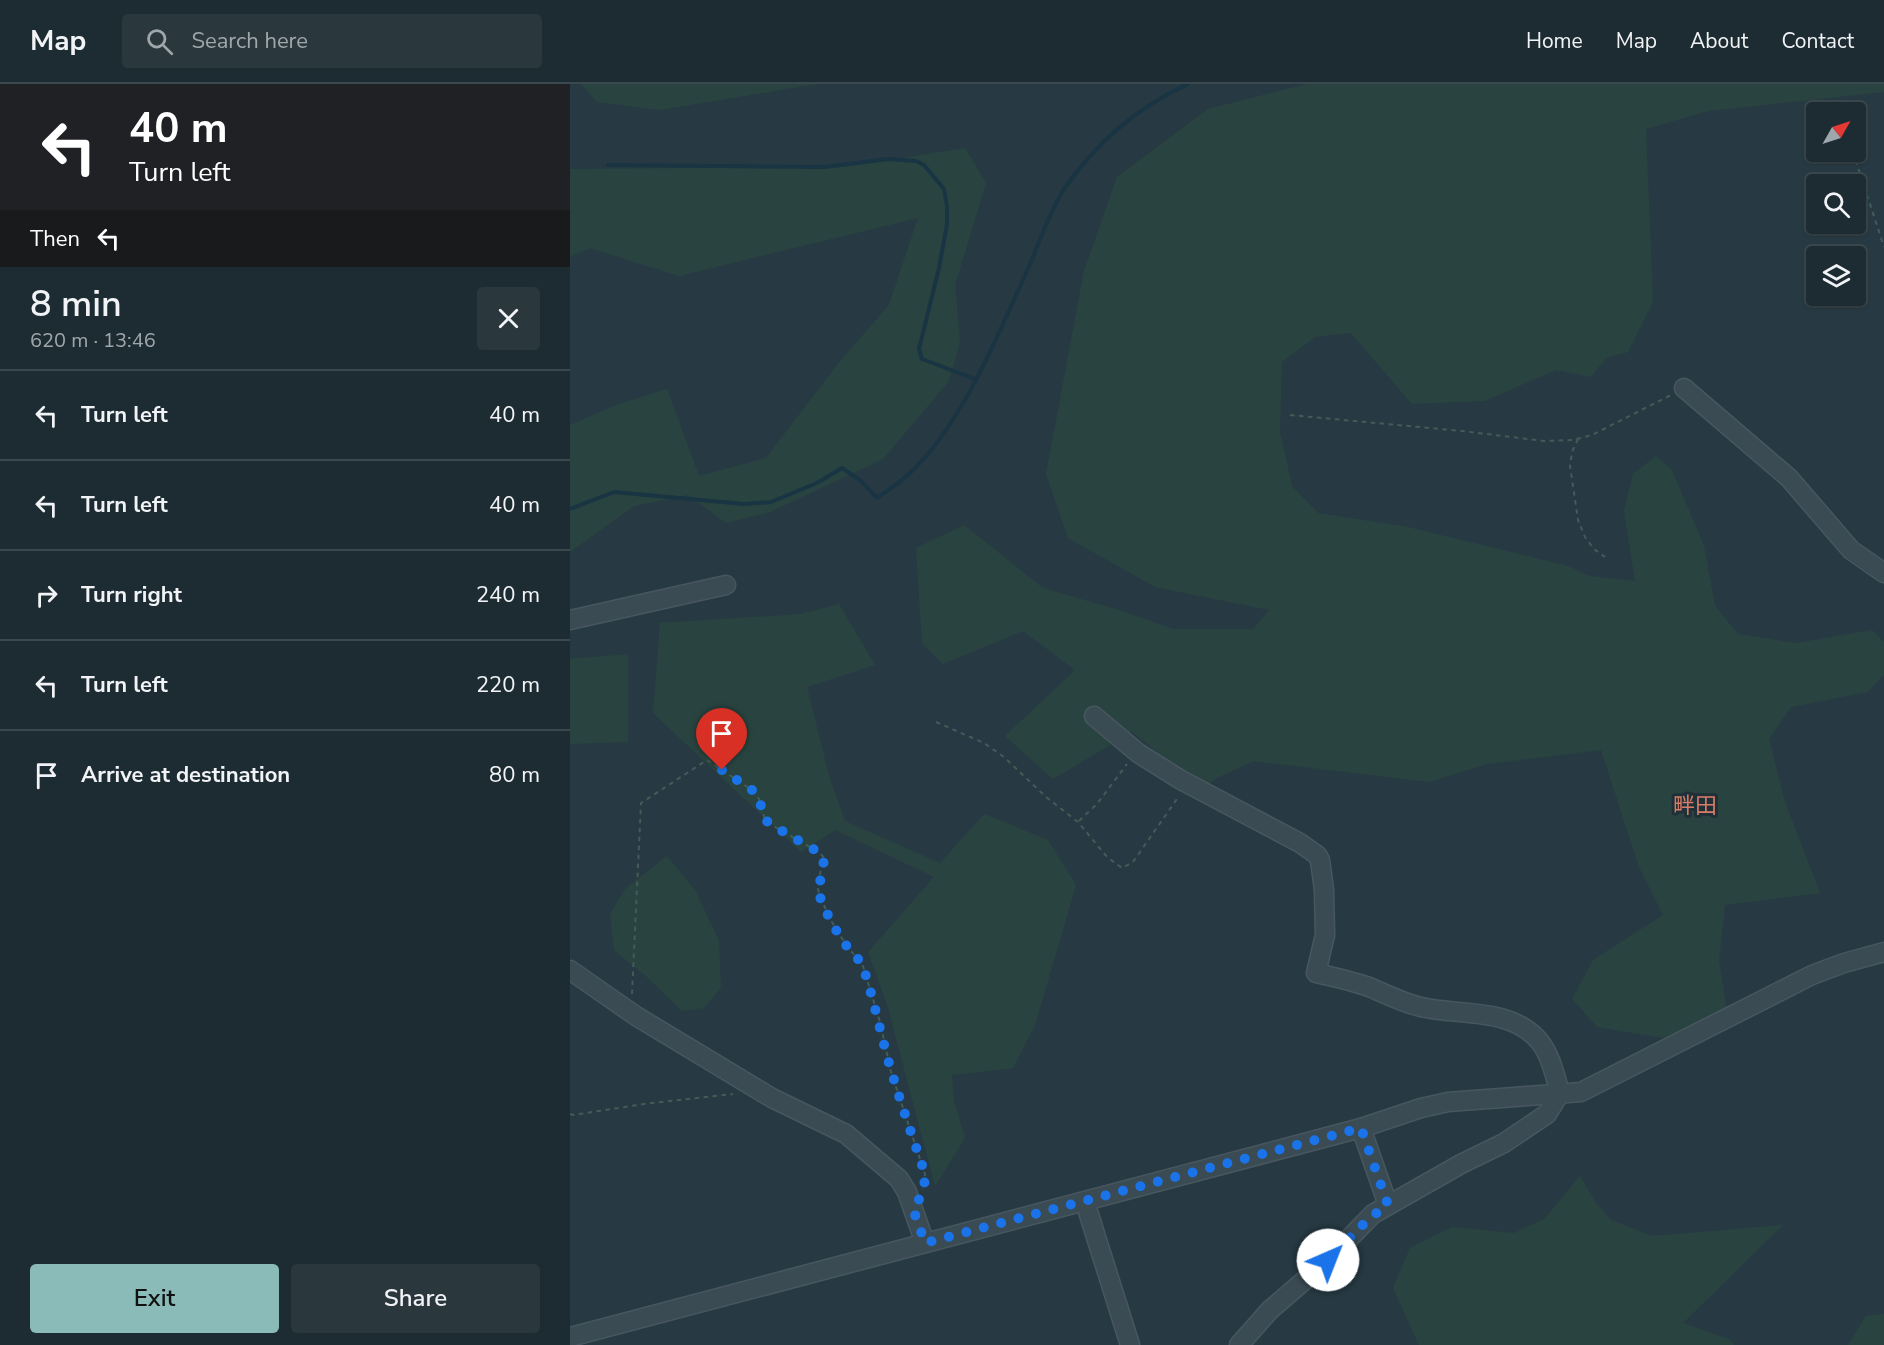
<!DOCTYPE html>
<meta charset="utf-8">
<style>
body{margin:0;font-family:"Nunito Sans","Noto Sans JP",sans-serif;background:#2a383e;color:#f1f3f6;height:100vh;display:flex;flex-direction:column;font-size:22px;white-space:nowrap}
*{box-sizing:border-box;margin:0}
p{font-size:20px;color:#a0a7ac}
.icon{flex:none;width:33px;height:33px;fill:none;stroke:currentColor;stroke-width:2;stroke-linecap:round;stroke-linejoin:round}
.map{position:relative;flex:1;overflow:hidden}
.details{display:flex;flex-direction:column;background:#1d2c32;width:570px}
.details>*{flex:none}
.banner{background:#202124;color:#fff;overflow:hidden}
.needle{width:39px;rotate:51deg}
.controls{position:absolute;left:1236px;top:18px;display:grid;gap:12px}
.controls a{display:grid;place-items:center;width:60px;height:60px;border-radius:6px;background:#1d2c32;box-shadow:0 2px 4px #0004,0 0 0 2px #3b484d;font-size:30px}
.pin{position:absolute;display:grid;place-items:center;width:51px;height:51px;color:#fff;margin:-62px -26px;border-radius:50% 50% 50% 0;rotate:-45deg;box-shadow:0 0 6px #0007}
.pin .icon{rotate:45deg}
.me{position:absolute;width:66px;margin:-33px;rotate:44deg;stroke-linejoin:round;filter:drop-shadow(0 0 4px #0008)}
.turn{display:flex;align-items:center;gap:21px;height:126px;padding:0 30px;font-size:27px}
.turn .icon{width:78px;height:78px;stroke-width:2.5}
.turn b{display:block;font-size:42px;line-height:51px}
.then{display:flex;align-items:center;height:57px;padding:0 30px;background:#0003;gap:12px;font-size:22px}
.round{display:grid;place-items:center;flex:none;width:63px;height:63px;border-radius:6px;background:#2a383e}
.head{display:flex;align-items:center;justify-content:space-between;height:102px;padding:0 30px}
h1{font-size:36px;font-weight:600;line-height:45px}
.button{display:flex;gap:12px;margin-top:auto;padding:12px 30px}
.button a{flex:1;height:69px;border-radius:6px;background:#8bbbb9;color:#111;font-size:24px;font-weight:600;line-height:69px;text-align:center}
.button a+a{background:#2a383e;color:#f1f3f6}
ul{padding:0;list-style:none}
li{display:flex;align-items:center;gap:18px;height:90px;padding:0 30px;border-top:2px solid #3b484d}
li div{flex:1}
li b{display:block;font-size:22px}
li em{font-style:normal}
header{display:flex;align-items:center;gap:36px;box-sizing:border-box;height:84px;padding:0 30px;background:#1d2c32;border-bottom:2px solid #3b484d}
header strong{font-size:28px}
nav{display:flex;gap:33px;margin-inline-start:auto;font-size:21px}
.search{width:420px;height:54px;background:#2a383e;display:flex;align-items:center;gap:15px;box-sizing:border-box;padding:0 21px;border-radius:6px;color:#a0a7ac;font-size:22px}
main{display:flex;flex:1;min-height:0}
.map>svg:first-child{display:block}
.green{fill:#294440}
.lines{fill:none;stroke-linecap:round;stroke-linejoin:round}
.stream{stroke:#193442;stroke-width:4}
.minor-casing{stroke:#48575f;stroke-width:21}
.path{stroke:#425c57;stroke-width:2;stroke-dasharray:4.5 4.5;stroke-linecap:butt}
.minor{stroke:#3b4b53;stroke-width:18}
.route{stroke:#1a73e8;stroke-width:10;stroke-dasharray:0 18}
.labels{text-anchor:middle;stroke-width:6;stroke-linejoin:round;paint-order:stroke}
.quarter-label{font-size:22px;fill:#d77d68;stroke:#203038}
</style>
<header>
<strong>Map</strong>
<div class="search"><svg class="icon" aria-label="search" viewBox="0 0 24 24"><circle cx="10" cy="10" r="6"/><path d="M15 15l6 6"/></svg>Search here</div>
<nav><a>Home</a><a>Map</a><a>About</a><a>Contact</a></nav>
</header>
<main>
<section class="details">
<div class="banner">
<div class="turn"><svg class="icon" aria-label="left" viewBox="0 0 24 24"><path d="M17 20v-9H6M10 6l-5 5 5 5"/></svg><div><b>40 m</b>Turn left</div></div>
<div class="then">Then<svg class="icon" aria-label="left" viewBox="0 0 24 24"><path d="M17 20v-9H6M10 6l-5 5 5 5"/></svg></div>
</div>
<div class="head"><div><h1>8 min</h1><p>620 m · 13:46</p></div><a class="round"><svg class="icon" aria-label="close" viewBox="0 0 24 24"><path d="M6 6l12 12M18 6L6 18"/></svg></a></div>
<ul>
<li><svg class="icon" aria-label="left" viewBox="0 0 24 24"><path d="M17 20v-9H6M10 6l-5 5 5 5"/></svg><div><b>Turn left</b></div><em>40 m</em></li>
<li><svg class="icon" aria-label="left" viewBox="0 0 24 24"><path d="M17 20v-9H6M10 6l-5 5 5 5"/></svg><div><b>Turn left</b></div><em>40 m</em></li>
<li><svg class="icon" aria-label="right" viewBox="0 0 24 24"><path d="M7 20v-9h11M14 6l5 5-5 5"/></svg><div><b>Turn right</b></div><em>240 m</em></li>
<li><svg class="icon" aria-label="left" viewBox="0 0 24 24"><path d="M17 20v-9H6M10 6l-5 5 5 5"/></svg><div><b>Turn left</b></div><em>220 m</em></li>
<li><svg class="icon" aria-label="arrive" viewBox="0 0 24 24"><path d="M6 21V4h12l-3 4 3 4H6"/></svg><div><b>Arrive at destination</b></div><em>80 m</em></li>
</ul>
<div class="button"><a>Exit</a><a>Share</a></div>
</section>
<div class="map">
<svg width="1314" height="1261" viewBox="0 0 1314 1261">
<rect width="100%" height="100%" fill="#273a43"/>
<!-- green -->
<g class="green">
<polygon points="11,0 248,0 89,26 27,18"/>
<polygon points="737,0 1314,0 1314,8 1138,27 1076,45 1083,218 1058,268 1036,274 1021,293 986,286 915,317 842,320 781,249 745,253 712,278 710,348 722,402 748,429 838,443 998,482 1020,492 1065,497 1054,427 1063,390 1086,372 1102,386 1134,462 1145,522 1168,550 1226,559 1302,546 1314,558 1314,591 1297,608 1221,623 1199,655 1214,715 1250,809 1155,821 1149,877 1157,926 1112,957 1027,943 1002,915 1023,876 1093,831 1069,783 1031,666 917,680 859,698 684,677 647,694 638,701 611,687 562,648 483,695 435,652 505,586 453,547 373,580 352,559 346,464 394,441 473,504 549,526 603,545 683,545 699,526 585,503 498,454 476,390 514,187 547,93 638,25"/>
<polygon points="395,64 416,99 385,201 390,257 379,297 313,375 200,428 156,439 118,411 64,422 0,468 0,341 49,320 97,305 129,392 196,374 270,277 319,221 348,134 109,192 20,164 0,173 0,85 276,83"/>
<polygon points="269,520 305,581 237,603 259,692 275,737 370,779 414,730 478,756 506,801 465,941 443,984 382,991 384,1016 395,1054 365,1102 317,920 298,868 364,793 265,746 231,768 83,629 90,539 231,530"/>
<polygon points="58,570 58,658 0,660 0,575"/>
<polygon points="97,772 125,806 149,857 151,904 134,924 112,927 77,893 44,866 40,830 55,805"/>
<polygon points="1010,1092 1026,1119 1041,1136 1082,1152 1213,1141 1113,1239 1161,1256 1164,1261 849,1261 823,1204 840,1164 882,1143 944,1149 974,1135"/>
<polygon points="1314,1230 1314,1261 1278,1261 1296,1232"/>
</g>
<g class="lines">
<!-- stream -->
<g class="stream">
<polyline points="38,81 254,83 318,75 346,77 354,81 374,105 377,122 377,140 369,184 349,265 352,275 405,295"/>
<path d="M0,425L44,408L174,420L201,418L247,399L272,384L290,396L307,414C318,406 330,399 340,389C393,340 430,246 460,180C469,159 482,123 494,105C528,57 565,25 618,0"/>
</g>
<!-- minor casing -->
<g class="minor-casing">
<g id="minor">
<polyline points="1114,304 1219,394 1281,466 1314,489"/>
<polyline points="0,536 156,501"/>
<path d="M524,632L568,669L611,696L730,759L747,771L750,776L754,806L755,851L746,889C764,893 782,897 799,903C816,910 833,919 851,923C890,932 942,923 970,958C981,972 985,992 990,1009L977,1030L934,1059L891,1080L803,1130L758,1176L700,1226L669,1261"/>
<polyline points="0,886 66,932 202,1014 276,1050 329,1095 337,1108 355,1159"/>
<polyline points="791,1044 818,1121"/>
<polyline points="515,1118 560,1261"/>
<polyline points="0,1253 791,1044 851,1024 878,1018 1011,1008 1242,891 1274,879 1314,868"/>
</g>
</g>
<!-- path -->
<g class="path">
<polyline points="1260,20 1265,28"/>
<polyline points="1283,68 1314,163"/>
<polyline points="720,331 892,347 974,357 1003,356 1022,351 1101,311"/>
<polyline points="1008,355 1002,368 1000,382 1008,436 1015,453 1024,465 1035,473"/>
<polyline points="366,638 414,659 434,673 476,713 508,738 537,773 552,784 563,778 609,712"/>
<polyline points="509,737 527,720 557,680"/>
<polyline points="62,910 71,719 137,676 182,706 189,715 195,736 207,744 250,769 254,774 247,802 250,812 260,835 278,864 292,879 310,938 321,988 355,1090 353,1106"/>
<polyline points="0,1030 3,1031 74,1020 163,1010"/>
</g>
<!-- minor -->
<use href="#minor" class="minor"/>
</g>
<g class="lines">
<!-- route -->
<path class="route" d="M152,686L182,706L189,715L195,736L207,744L250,769C260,782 245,798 250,813C257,831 267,850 279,865C284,871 290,876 293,883C305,918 311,954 322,989C332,1023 344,1057 355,1090C355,1104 351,1114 343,1125L355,1159L791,1044L818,1121C794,1136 778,1157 758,1176"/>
</g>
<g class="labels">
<!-- quarter labels -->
<g class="quarter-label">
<text x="1125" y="729">畔田</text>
</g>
</g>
</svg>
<div class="controls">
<a><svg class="needle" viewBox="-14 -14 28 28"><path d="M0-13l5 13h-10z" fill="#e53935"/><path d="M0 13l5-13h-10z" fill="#a0a7ac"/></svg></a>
<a><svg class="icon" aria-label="search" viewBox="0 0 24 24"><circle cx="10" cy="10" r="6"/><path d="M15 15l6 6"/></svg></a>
<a><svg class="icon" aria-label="layers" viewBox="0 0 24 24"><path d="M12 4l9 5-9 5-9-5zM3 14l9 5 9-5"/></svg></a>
</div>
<div class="pin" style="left:152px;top:686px;background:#d93025"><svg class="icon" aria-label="arrive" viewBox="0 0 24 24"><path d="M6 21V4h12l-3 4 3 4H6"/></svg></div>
<svg class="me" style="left:758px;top:1176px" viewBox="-20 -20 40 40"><circle r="19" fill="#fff"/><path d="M0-13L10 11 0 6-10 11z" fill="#1a73e8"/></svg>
</div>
</main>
